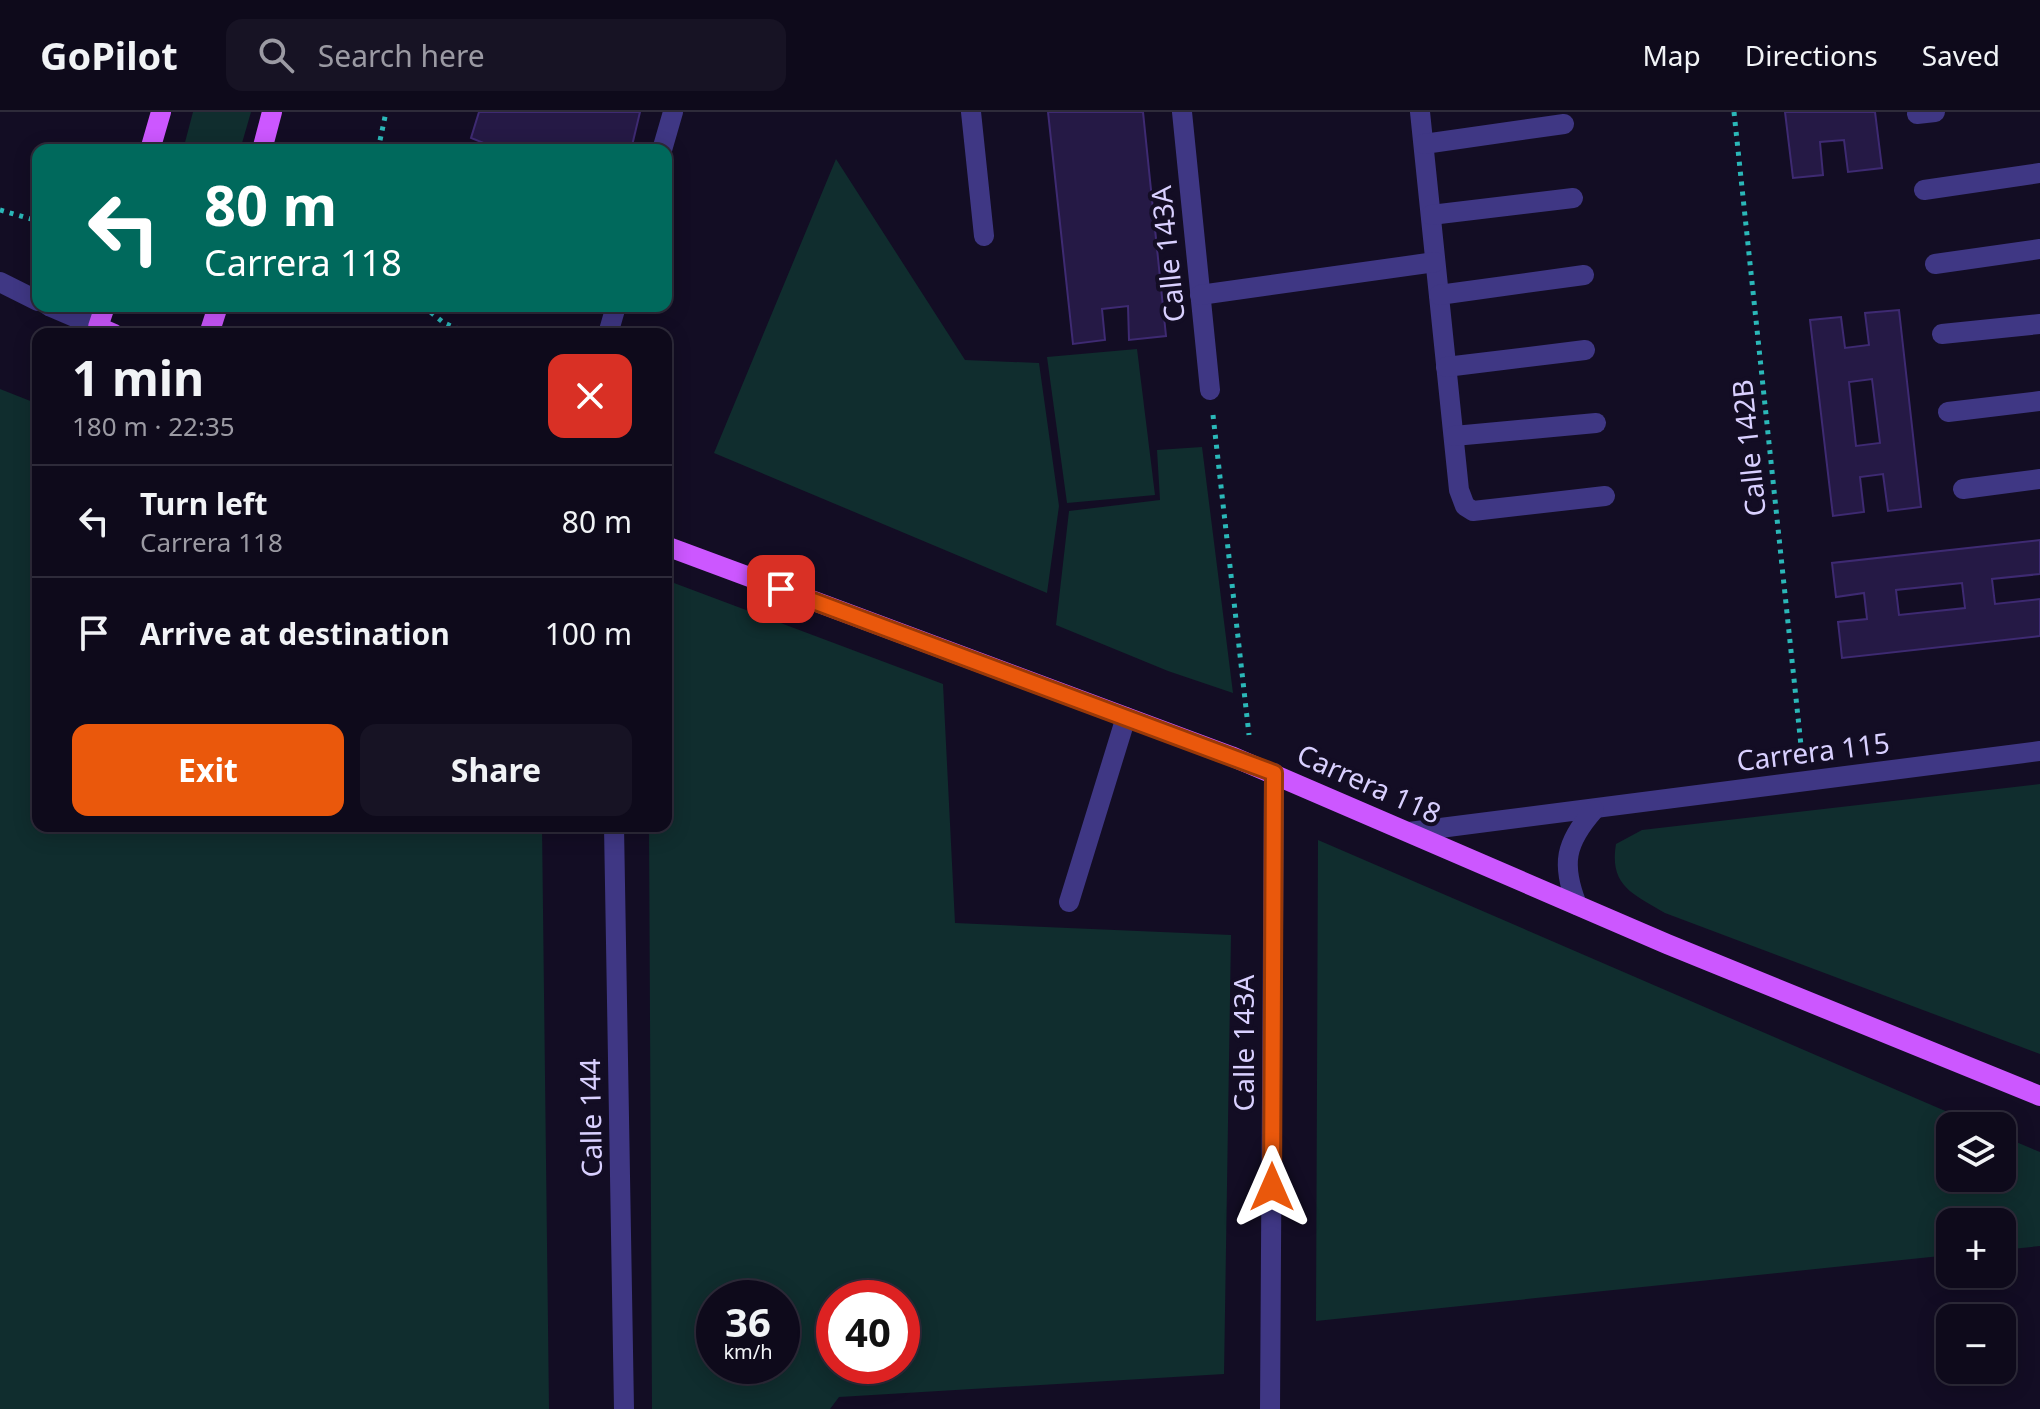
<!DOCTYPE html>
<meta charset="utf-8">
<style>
body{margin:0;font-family:"Noto Sans",sans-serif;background:#171324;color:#f1f3f6;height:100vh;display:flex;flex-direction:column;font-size:30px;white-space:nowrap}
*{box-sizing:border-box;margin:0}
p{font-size:26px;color:#9b9aa3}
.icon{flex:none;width:44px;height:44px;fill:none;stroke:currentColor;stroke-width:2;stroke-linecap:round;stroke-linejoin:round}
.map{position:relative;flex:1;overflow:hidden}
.details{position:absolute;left:32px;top:216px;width:640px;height:504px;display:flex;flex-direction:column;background:#0e0a1b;border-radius:16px;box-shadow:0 4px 20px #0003,0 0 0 2px #2e2b3a}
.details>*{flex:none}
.hud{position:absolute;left:32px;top:32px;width:640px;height:168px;border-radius:16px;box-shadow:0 4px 20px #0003,0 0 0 2px #2e2b3a;background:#00695c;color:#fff;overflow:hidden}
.fabs{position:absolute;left:1936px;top:1000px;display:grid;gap:16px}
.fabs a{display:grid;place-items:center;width:80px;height:80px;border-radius:16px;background:#0e0a1b;box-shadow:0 4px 20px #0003,0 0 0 2px #2e2b3a;font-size:40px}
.speed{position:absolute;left:696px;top:1168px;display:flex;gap:16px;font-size:40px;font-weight:700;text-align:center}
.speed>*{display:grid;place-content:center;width:104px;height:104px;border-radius:50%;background:#0e0a1b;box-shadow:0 4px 20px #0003,0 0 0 2px #2e2b3a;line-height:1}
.speed small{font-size:20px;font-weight:400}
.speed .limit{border:12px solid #d22;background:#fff;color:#111}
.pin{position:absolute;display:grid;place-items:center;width:68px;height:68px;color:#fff;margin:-34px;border-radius:16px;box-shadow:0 4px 12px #0006}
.me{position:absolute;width:88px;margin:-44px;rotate:0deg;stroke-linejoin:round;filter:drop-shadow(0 0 6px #0008)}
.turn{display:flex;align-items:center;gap:28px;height:168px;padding:0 40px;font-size:36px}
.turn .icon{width:104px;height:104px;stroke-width:2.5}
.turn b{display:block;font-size:56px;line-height:68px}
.round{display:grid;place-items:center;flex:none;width:84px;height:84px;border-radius:16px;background:#171324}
.head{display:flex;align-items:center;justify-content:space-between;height:136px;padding:0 40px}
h1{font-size:48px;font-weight:700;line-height:60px}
.button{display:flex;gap:16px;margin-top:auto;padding:16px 40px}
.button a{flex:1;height:92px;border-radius:16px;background:#ea580c;color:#fff;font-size:32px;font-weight:700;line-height:92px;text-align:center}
.button a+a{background:#171324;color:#f1f3f6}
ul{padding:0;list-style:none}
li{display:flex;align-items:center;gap:24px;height:112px;padding:0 40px;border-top:2px solid #2e2b3a}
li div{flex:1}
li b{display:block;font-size:30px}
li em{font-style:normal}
header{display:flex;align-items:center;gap:48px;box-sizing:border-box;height:112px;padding:0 40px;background:#0e0a1b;border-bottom:2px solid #2e2b3a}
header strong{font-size:38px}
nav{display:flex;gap:44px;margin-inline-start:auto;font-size:28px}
.search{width:560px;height:72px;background:#171324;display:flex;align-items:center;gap:20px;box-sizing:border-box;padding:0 28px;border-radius:16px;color:#9b9aa3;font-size:30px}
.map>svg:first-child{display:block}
.green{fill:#102d2e;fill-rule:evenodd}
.building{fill:#251945;stroke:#3e2a72;stroke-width:2;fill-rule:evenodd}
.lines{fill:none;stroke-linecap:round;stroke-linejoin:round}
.path{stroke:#2bb7b8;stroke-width:5;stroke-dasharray:4 6;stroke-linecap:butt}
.minor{stroke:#3f3784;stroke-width:20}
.major{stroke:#cc57ff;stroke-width:20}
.route-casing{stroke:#983908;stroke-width:20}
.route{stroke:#ea580c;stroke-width:14}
.labels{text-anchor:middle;stroke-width:8;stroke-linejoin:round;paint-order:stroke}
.street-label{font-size:28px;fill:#d9d0ff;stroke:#130d24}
</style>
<header>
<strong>GoPilot</strong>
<div class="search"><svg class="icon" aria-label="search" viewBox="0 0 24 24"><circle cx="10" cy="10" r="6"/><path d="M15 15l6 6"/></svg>Search here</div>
<nav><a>Map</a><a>Directions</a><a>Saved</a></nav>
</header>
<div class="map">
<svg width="2040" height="1297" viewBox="0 0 2040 1297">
<rect width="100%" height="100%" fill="#130d24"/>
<!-- green -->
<g class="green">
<polygon points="193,0 251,0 240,38 183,38"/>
<polygon points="836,47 965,248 1039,251 1059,394 1047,481 714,341"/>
<polygon points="1137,237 1155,383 1067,391 1047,245"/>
<polygon points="0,277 38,292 38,714 542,714 549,1297 0,1297"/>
<polygon points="1202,335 1233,581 1168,559 1056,513 1069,399 1160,388 1157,338"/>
<path d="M666,468L943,572L955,811L1231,823L1224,1262L839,1285L830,1297H652L649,714H666ZM782,1186V1254H714V1186ZM902,1186V1254H834V1186Z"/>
<path d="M2040,672V942L1665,801C1633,782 1609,774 1616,732L1642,718Z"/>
<polygon points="1318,728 1980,1014 1950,1014 1950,1066 2002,1066 2002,1024 2040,1040 2040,1134 2002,1138 2002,1110 1950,1110 1950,1143 1316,1209"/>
</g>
<!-- building -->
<g class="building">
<polygon points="479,0 640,0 631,38 501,38 471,26"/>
<polygon points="1048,0 1143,0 1166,224 1129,228 1128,194 1102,197 1105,228 1073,232"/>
<polygon points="1785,0 1875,0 1882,56 1848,60 1844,28 1820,30 1823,63 1793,66"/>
<path d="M1899,198L1921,395L1888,399L1883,362L1860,365L1864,400L1833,404L1810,208L1841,205L1845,236L1869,233L1865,201ZM1872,267L1880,331L1856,334L1849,270Z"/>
<path d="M2040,428V462L1992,467L1995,492L2040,487V524L1842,546L1838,510L1867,507L1864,481L1836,485L1832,451ZM1962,471L1965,496L1899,503L1896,478Z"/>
</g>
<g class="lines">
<!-- path -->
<g class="path">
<polyline points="1734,0 1802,643"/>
<polyline points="378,38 386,0"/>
<polyline points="0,98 38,109"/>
<polyline points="423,194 444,211 470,222"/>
<polyline points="1213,303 1249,623"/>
</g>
<!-- minor -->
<g class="minor">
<polyline points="971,0 984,124"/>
<polyline points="1182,0 1210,278"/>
<polyline points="1420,0 1459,378 1465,394 1473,399 1605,384"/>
<polyline points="1917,2 1935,0"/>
<polyline points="1424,32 1564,12"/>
<polyline points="662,38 673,0"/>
<polyline points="1924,78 2040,61"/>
<polyline points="1431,103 1573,86"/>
<polyline points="1935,152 2040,137"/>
<polyline points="0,170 38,189"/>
<polyline points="1200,183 1435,150"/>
<polyline points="1439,183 1584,163"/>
<polyline points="49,194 98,215"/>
<polyline points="608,222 616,194"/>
<polyline points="1942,222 2040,212"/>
<polyline points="1446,255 1585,238"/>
<polyline points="1948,300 2040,289"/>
<polyline points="1454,324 1596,311"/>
<polyline points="1963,377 2040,367"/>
<polyline points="614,714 624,1297"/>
<polyline points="1409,720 2040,639"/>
<polyline points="1069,790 1126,605"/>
<path d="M1577,793C1561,752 1565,731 1594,698"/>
<polyline points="1270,1297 1274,661"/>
</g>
<!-- major -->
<g class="major">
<polyline points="150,38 161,0"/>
<polyline points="262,38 272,0"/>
<polyline points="105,194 98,215 114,222"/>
<polyline points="209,222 218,194"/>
<polyline points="666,434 1231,644 1667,832 2040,984"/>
</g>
</g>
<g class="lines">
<!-- route casing -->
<g class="route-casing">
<polyline id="route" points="781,477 1274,661 1272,1075"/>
</g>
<!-- route -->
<use href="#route" class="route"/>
</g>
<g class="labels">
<!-- street labels -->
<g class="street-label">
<text transform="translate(1168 142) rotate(-96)" y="10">Calle 143A</text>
<text transform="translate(1749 336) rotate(-96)" y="10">Calle 142B</text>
<text transform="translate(1813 640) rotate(-7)" y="10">Carrera 115</text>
<text transform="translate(1369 672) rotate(24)" y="10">Carrera 118</text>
<text transform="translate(1244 931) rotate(-90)" y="10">Calle 143A</text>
<text transform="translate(591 1006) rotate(-91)" y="10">Calle 144</text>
</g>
</g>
</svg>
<div class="fabs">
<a><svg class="icon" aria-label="layers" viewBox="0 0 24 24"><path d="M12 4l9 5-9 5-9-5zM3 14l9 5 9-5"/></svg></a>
<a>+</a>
<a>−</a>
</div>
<div class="speed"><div>36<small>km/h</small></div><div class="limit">40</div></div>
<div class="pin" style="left:781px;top:477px;background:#d93025"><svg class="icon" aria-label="arrive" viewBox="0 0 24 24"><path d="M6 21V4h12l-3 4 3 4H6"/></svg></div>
<svg class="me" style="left:1272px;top:1075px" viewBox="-20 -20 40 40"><path d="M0-17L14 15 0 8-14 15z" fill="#ea580c" stroke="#fff" stroke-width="4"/></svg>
<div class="hud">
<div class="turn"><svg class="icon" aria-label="left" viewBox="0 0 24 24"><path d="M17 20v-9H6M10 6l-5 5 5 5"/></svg><div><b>80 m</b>Carrera 118</div></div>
</div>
<section class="details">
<div class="head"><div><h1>1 min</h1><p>180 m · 22:35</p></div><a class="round" style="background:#d93025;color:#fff"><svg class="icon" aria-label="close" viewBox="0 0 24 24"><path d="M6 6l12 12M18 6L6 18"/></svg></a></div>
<ul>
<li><svg class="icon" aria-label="left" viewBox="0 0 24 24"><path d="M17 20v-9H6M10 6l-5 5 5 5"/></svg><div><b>Turn left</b><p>Carrera 118</p></div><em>80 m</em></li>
<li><svg class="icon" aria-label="arrive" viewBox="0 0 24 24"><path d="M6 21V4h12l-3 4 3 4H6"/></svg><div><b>Arrive at destination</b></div><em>100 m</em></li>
</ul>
<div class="button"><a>Exit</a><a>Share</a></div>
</section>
</div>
